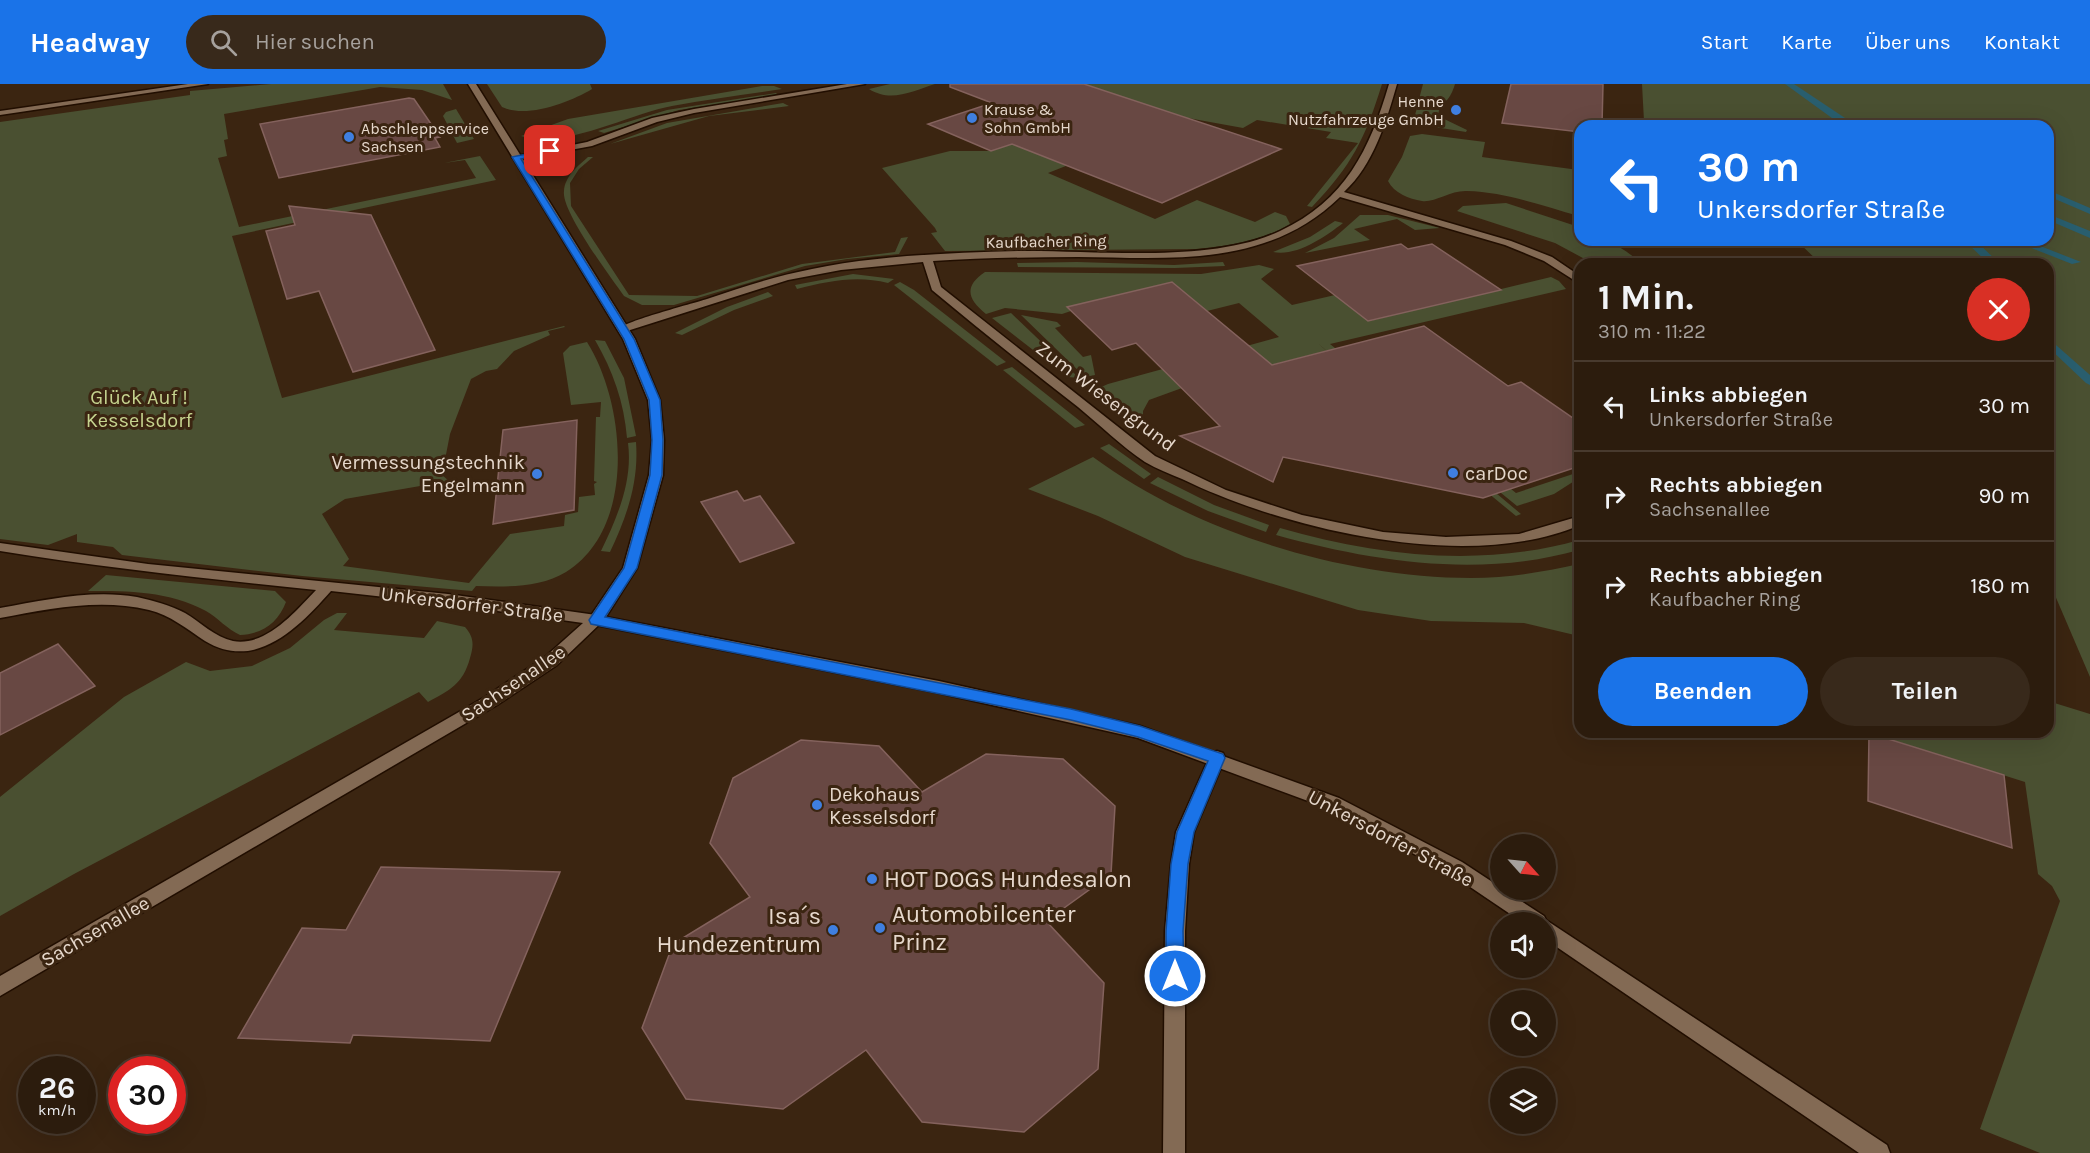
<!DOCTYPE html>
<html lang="de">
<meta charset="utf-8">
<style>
body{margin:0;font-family:Karla,sans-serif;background:#38291b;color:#f1f3f6;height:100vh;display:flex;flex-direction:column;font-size:22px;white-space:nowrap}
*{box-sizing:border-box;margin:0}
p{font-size:20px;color:#a6a19d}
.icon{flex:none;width:33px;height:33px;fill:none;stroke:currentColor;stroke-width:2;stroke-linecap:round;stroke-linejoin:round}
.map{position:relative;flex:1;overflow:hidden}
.sheet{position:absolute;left:1574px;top:174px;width:480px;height:480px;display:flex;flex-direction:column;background:#2c1c0d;border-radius:18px;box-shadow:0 6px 24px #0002,0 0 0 2px #483a2e}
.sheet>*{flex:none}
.guide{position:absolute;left:1574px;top:36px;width:480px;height:126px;border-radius:18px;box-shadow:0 6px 24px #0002,0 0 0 2px #483a2e;background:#1a73e8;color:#fff;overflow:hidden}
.needle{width:39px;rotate:117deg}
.buttons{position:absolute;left:1490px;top:750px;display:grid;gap:12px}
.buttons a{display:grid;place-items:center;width:66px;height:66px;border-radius:50%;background:#2c1c0d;box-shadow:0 6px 24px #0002,0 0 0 2px #483a2e;font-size:30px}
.speed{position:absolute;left:18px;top:972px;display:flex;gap:12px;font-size:30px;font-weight:700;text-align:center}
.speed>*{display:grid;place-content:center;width:78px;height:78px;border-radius:50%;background:#2c1c0d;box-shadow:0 6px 24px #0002,0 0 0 2px #483a2e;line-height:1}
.speed small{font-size:15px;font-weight:400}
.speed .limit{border:9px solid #d22;background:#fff;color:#111}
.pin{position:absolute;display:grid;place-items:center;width:51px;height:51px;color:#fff;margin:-26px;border-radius:12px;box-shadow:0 3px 9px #0006}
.me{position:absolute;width:66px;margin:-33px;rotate:0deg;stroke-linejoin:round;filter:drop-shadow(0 0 4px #0008)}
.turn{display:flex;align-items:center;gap:21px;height:126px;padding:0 24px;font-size:27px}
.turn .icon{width:78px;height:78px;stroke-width:2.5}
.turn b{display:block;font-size:42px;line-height:51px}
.round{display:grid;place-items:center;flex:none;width:63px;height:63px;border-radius:32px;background:#38291b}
.headline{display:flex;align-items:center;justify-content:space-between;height:102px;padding:0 24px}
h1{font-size:36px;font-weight:700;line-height:45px}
.action{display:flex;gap:12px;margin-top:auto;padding:12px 24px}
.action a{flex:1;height:69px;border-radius:36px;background:#1a73e8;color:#fff;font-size:24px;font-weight:700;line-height:69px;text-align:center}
.action a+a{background:#38291b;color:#f1f3f6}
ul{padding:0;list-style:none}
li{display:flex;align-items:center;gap:18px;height:90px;padding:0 24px;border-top:2px solid #483a2e}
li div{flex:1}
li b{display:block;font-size:22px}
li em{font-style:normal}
header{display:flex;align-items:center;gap:36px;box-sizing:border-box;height:84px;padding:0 30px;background:#1a73e8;color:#fff}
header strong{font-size:28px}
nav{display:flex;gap:33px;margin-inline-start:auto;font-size:21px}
.search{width:420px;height:54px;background:#38291b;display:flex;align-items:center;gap:15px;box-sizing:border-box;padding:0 21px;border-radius:33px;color:#a6a19d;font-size:22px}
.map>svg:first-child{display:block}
.green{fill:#4a5031}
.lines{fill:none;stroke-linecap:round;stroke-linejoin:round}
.stream{fill:#295e6e;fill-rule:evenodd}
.building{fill:#684843;stroke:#84625d;stroke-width:1.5}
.street-casing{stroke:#210e00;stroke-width:3}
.secondary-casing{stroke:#210e00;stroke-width:3}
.street{fill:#836a54;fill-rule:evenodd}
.secondary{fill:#836a54;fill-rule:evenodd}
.route{fill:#1a73e8;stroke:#114b97;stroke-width:1.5}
.shop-dot{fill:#3f7fe0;stroke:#3b2511;stroke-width:2}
.labels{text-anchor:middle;stroke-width:6;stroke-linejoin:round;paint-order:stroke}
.far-poi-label{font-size:16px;fill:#e6d8cc;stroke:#3b2511;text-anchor:start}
.far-street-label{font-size:16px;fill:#e6d8cc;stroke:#3b2511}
.street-label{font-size:20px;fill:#e6d8cc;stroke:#3b2511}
.park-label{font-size:20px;fill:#c6d48f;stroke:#3b2511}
.poi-label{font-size:20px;fill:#e6d8cc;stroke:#3b2511;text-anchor:start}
.near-poi-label{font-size:24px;fill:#e6d8cc;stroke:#3b2511;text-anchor:start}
</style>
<header>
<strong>Headway</strong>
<div class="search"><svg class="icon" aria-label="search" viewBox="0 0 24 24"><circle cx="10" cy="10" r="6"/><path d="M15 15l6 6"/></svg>Hier suchen</div>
<nav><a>Start</a><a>Karte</a><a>Über uns</a><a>Kontakt</a></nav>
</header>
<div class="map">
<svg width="2090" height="1069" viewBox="0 0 2090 1069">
<rect width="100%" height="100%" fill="#3b2511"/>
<!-- green -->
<g class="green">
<path d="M271,0H443L452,16L422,6L380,3L224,30L228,55L224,56L227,72L218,74L239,143L476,94L465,76L444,79L480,72L496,96L232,152L282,314L564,242L565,243L548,247L550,251L514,267L497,285L486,287L471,295L450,350L442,391L449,397L345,415L322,430L349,475L343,482L469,499L510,450L564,442L565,431L578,428L579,413L595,411L594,400L597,398L594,397L596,333H600L601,318L571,321L563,269L570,262L587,258C626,320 637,444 566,488C540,504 505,503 476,502L472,507L302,492L122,471L113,463L77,458V450L48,461L0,455V38L190,11V7Z"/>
<path d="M487,0H590L592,5C571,18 526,35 502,23Z"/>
<path d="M890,0H935C913,7 891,19 869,5Z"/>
<path d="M1042,0H1382C1365,55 1352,81 1312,123L1307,122L1358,59L1326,54L1331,48L1257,36L1243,44L1188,34L1048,89L1155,135L1197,116L1255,138L1275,128L1286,132L1290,140C1262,157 1229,162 1196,165L945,167L931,149L937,148L935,144L882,84L950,67H991L1109,25Z"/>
<path d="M1423,0H1455C1448,23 1439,22 1418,19Z"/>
<polygon points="1642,0 2090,0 2090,593 2048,495 2048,180 1821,180 1796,156 2048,156 2048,42 1670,42 1644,37"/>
<path d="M762,2H774L782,5C745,11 708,15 672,22C629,30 560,67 521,52L568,35Z"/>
<polygon points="776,9 778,11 679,26 604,49 598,47 667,26"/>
<polygon points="783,19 789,22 709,32 610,60 667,39"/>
<polygon points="1417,24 1439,26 1438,32 1467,46 1466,48 1416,40 1413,38"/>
<polygon points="456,25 474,55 457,59 443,32 446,28"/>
<path d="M1422,50L1485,58L1482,73L1579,86V132C1543,122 1505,108 1467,107C1451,106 1434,119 1422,117C1409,115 1394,109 1388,97L1402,73L1410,52Z"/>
<path d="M588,73H593L579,85L570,99L571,122L629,211L697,212L802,180L895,168L901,154L908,153L899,170L847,175L805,182L674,221H642L624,212C610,192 561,127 564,107C565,92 578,82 588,73Z"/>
<path d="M1506,119L1579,143L1580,156C1610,156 1619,160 1642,180H1594L1555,159L1457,127L1463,122Z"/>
<polygon points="1360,131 1388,131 1440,144 1415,146 1397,135 1354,145 1370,156 1305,169 1334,154"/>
<path d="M1335,137L1343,139C1325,153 1296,173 1273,168L1310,153Z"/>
<polygon points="1077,178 1174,181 1223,178 1225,182 1175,184 1018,183 1017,179"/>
<path d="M1259,181L1274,185L1261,195L1292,221L1335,211L1369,237L1551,193L1559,197L1566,205L1330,260L1516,409L1579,388V394L1554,410L1517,422L1316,258L1521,430L1516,432L1318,269L1182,304L1149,316L1143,327V339L1136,344L1093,312L1099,304L1108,300L1279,253L1239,219L1207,227L1172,198L1068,223L1071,227L1062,230L1005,224L986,230C967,215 964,202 985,188L1201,190Z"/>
<path d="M853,190L894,195L888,199C857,191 828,197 797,205L795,201Z"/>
<polygon points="900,198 914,206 1006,278 997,282 894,201"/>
<polygon points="768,208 773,212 734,226 682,251 675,249 727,223"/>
<polygon points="1011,229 1079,294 1068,293 992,234"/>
<polygon points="1021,231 1057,238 1061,242 1055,244 1083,273 1091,271 1095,291 1085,293"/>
<path d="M595,256L605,257L624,294L636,352L627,354C624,318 613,287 595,256Z"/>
<polygon points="1012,283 1085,341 1075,344 1003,286"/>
<path d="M636,358C639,398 627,432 610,468L601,467C617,434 633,397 628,359Z"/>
<polygon points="1109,360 1151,390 1144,395 1100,364"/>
<path d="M1093,373C1196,449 1342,493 1471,494C1508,494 1543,488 1579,480V552L1524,539L1431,537L1358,526L1185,473L1098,432L1028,405Z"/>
<polygon points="1158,393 1214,421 1269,441 1266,448 1208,427 1150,399"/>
<path d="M1280,444C1377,472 1481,484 1579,456V466C1480,494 1374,478 1276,451Z"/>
<path d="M106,491L275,507L286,518C278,539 262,550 240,551C227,545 218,534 206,527C169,507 129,507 88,507Z"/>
<path d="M337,529H347L334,546L424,554L437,537L465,543C474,553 474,561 470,574C463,600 450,606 428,618L419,608L74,790L0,832V713L124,613L186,578L210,587L252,582L290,564L324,536Z"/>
<polygon points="2048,617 2090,630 2090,1069 2040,1069 1980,1045 2060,817 2052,802 2038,790 2025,698 1867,648 2048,648"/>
</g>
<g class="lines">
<!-- stream -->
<g class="stream">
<polygon points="1785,0 1794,0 1845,34 1851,42 1843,42"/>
<polygon points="2048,106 2090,124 2090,130 2048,112"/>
<polygon points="2048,130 2090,147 2090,154 2048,136"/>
<polygon points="1964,156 1975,156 2000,180 1989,180"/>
<polygon points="2011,156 2025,156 2081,178 2072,180"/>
<polygon points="2048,254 2090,291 2090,301 2086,299 2048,263"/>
</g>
</g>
<!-- building -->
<g class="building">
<polygon points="950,0 1084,0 1281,65 1162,119 1012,60 991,67 928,40 992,19 950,3"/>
<polygon points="1511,0 1603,0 1602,42 1580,42 1580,48 1502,39"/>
<polygon points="409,14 414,15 440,53 435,54 440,63 279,94 260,40"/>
<polygon points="289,122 371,131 435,266 353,288 319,207 287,215 266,147 295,141"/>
<polygon points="1401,160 1408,165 1432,160 1501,206 1368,237 1297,182"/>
<polygon points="1172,198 1272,281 1424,242 1508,302 1521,298 1580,339 1580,382 1483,414 1283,373 1273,398 1180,352 1220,342 1136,259 1112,266 1067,223"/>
<polygon points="577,336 574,426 493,440 503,346"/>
<polygon points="737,407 744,417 760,412 794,459 740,478 701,418"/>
<polygon points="58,560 95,602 0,651 0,589"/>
<polygon points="1869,649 2004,691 2012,764 1868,717"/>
<polygon points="801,656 879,662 922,708 986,670 1063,675 1115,722 1111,790 1046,837 1104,899 1098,985 1024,1048 922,1038 866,966 783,1025 686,1015 642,944 673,860 750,813 710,759 733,694"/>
<polygon points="381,783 560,788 490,957 353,951 350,959 238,954 302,844 346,846"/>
</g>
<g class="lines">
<!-- street casing -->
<g class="street-casing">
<g id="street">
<polygon points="847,0 865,0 694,29 657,38 592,62 516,76 512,73 587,58 652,34 694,25"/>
<path d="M1389,0H1397C1386,38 1374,80 1344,108L1511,157L1552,173L1580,192V200L1544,177L1505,161L1340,113C1267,184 1172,174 1078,173C1030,173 981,174 933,177L941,203L1155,372L1226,406L1302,431L1383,448L1446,453L1519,450L1580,432V441C1469,489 1287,446 1182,395C1170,390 1157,385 1145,378C1121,362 1100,341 1078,323C1029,285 980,246 932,206L923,178L841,186L788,196L627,247L618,245C626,237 691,220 707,215C742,203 776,192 812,185C879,171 951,169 1019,167C1096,166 1210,180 1280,147C1345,117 1370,65 1389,0Z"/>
<path d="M0,459L148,480L448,510L596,531L604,536L557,581L497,621L0,912V892L485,613L545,573L583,539L448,520L331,507C299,543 256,588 205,557C187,545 170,531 149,526C99,514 49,525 0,534V524C45,516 92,505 137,513C154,517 170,521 185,529C200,538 215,553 233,557C266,563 296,527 316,506C210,495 105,484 0,467Z"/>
<polygon points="1217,667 1223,669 1225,674 1194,748 1189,780 1185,847 1185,1069 1163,1069 1165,847 1171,780 1176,748 1209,674 1211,669"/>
</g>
</g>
<!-- secondary casing -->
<g class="secondary-casing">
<g id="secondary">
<polygon points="188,0 208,0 0,31 0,27"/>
<polygon points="468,0 476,0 635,255 660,316 664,356 663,391 637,484 606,533 939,597 1140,642 1339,714 1462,778 1500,803 1500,806 1504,806 1544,832 1546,836 1887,1061 1890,1069 1859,1069 1545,855 1545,838 1522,838 1448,788 1327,724 1138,654 939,609 591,540 588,536 623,484 649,391 652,356 648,316 623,255"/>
</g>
</g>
<!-- street -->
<use href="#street" class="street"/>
<!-- secondary -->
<use href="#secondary" class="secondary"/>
</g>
<!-- route -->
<polygon class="route" points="550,65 553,69 521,75 634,255 660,316 663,356 662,391 637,484 605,533 1071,625 1140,642 1223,670 1225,674 1194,748 1188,780 1183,847 1184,892 1181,897 1175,900 1168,897 1166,892 1166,847 1171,780 1177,748 1208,677 1138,653 1071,636 591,540 589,536 624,484 650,391 652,356 649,316 624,255 512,73"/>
<!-- markers -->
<g class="shop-dot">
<circle cx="1456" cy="26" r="6"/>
<circle cx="972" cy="34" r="6"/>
<circle cx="349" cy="53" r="6"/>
<circle cx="1453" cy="389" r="6"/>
<circle cx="537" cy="390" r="6"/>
<circle cx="817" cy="721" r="6"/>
<circle cx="872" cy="795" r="6"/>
<circle cx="880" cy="844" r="6"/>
<circle cx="833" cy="846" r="6"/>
</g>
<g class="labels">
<!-- far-poi labels -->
<g class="far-poi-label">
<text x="1444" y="23" text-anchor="end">Henne<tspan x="1444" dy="18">Nutzfahrzeuge GmbH</tspan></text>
<text x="984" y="31">Krause &amp;<tspan x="984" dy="18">Sohn GmbH</tspan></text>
<text x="361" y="50">Abschleppservice<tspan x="361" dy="18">Sachsen</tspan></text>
</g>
<!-- far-street labels -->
<g class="far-street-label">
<text transform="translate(1046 157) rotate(-1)" y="6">Kaufbacher Ring</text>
</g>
<!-- street labels -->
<g class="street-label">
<text transform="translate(1106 312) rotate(37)" y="7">Zum Wiesengrund</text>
<text transform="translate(472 520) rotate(7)" y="7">Unkersdorfer Straße</text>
<text transform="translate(513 599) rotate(-34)" y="7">Sachsenallee</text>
<text transform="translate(1391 754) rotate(28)" y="7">Unkersdorfer Straße</text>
<text transform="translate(95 847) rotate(-30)" y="7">Sachsenallee</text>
</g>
<!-- park labels -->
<g class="park-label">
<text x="139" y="320">Glück Auf !<tspan x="139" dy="23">Kesselsdorf</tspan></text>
</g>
<!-- poi labels -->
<g class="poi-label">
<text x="525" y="385" text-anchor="end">Vermessungstechnik<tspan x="525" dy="23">Engelmann</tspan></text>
<text x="1465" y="396">carDoc</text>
<text x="829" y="717">Dekohaus<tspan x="829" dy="23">Kesselsdorf</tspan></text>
</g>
<!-- near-poi labels -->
<g class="near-poi-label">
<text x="884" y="803">HOT DOGS Hundesalon</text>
<text x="892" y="838">Automobilcenter<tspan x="892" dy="28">Prinz</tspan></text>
<text x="821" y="840" text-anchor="end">Isa´s<tspan x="821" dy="28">Hundezentrum</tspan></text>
</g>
</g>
</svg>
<div class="buttons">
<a><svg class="needle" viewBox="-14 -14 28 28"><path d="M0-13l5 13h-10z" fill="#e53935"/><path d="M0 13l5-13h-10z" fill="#a6a19d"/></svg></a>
<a><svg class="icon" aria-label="sound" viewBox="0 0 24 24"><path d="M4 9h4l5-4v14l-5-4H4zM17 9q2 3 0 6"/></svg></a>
<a><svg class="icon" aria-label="search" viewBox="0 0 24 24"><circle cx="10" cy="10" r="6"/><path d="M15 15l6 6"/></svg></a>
<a><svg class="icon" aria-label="layers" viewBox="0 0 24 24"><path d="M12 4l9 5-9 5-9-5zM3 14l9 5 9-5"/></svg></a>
</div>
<div class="speed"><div>26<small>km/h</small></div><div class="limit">30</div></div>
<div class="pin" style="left:550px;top:67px;background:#d93025"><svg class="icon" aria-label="arrive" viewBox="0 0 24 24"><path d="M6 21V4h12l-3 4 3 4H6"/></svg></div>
<svg class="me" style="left:1175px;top:892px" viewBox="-20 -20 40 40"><circle r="17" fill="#1a73e8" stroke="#fff" stroke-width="3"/><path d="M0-11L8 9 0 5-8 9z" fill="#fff"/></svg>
<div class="guide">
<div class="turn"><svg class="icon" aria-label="left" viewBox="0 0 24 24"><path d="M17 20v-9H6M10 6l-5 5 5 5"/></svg><div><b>30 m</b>Unkersdorfer Straße</div></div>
</div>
<section class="sheet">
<div class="headline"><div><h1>1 Min.</h1><p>310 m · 11:22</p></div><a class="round" style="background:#d93025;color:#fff"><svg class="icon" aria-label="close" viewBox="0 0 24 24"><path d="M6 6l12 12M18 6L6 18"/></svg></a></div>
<ul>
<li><svg class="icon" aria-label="left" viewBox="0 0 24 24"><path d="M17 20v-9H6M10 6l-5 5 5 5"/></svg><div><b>Links abbiegen</b><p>Unkersdorfer Straße</p></div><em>30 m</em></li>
<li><svg class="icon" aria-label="right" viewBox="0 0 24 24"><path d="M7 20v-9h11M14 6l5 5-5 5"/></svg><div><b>Rechts abbiegen</b><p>Sachsenallee</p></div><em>90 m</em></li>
<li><svg class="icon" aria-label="right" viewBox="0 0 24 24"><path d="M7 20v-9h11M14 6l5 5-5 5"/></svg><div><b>Rechts abbiegen</b><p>Kaufbacher Ring</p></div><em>180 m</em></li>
</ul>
<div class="action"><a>Beenden</a><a>Teilen</a></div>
</section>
</div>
